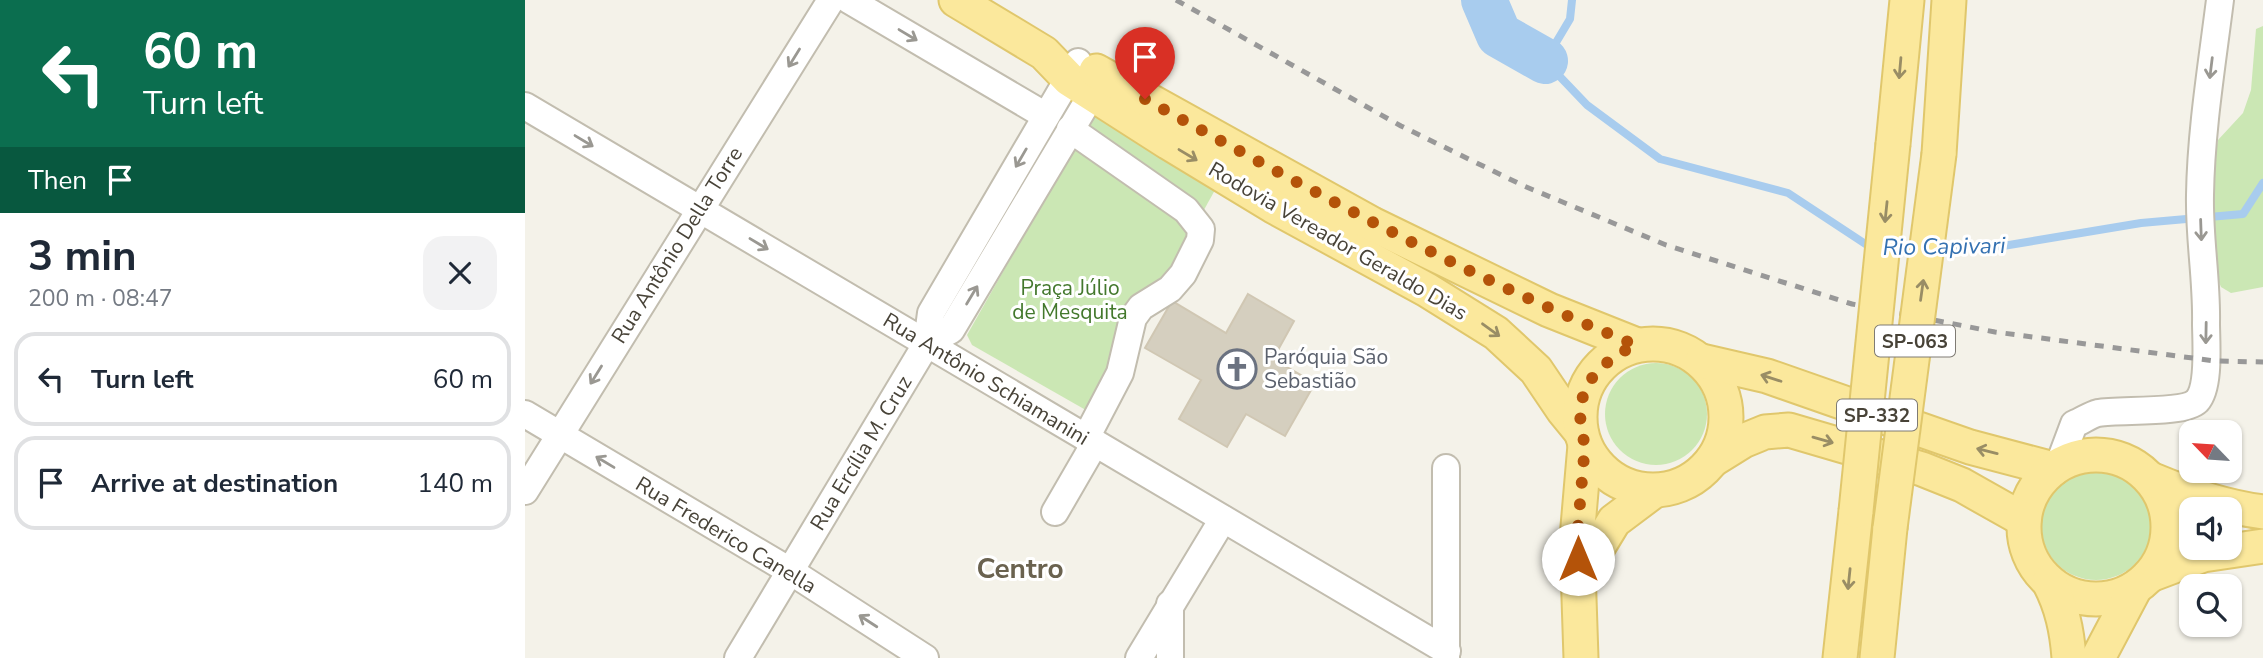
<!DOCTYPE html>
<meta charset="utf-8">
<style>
body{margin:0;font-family:"Nunito Sans",sans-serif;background:#f2f2f3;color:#1f2937;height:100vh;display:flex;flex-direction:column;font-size:26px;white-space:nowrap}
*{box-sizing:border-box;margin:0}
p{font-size:23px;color:#747a83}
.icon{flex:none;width:38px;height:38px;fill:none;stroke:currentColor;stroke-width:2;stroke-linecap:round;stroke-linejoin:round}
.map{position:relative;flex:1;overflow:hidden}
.drawer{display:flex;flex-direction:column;background:#fff;width:525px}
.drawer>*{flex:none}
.guide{background:#0b6e4f;color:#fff;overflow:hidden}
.needle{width:46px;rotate:295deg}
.tools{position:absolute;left:1654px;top:420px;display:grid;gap:14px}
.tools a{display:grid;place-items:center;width:63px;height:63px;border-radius:14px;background:#fff;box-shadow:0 2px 5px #0004;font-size:35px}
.pin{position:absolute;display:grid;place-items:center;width:60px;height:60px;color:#fff;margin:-72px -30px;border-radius:50% 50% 50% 0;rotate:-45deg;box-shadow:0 0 7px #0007}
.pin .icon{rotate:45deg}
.me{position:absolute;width:77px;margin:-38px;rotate:0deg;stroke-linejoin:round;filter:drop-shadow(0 0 5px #0008)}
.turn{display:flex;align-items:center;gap:24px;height:147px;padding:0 28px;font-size:32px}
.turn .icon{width:91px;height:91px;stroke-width:2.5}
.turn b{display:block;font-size:49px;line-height:60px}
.then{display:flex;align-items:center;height:66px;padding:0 28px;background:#0003;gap:14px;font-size:26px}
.round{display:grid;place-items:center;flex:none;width:74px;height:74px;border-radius:21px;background:#f2f2f3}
.headline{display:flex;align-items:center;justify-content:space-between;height:119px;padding:0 28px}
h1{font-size:42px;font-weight:700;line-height:52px}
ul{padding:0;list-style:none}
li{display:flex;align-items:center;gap:21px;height:94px;margin:0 14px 10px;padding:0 14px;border:4px solid #e0e1e3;border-radius:21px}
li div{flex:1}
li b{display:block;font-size:26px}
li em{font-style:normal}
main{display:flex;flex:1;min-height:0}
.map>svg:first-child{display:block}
.green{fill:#cbe7b4}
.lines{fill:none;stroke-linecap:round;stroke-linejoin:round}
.stream{stroke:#a8ccee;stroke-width:8}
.river{stroke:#a8ccee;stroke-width:46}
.building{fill:#d5cfbf;stroke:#d0c7b3;stroke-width:2}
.minor-casing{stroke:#c2bdaf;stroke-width:30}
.major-casing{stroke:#e0c76c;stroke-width:37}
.minor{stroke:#fff;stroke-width:26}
.major{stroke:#fbe89c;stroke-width:33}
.rail{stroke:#989898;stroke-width:5;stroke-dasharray:9 9;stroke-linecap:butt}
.major-bridge-casing{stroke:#e0c76c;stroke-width:37;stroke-linecap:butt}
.major-bridge{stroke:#fbe89c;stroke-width:33}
.oneway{stroke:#9a9892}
.oneway2{stroke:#998d65}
.route{stroke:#b45309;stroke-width:12;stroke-dasharray:0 21.6}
.labels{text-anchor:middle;stroke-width:6;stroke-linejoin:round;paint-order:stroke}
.shield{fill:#fff;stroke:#7f7b74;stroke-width:2}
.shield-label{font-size:19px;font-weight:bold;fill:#484338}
.street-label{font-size:21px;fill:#484338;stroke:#fff}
.park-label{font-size:21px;fill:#43782c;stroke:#fff}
.worship-label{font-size:21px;fill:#5b616d;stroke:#fff;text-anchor:start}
.water-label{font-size:23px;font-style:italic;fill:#3471b1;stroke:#fff}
.district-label{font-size:28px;font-weight:bold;fill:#6a624f;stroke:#fff}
</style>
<main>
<section class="drawer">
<div class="guide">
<div class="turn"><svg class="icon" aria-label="left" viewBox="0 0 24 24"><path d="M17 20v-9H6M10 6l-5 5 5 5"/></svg><div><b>60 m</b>Turn left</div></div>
<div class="then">Then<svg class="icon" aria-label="arrive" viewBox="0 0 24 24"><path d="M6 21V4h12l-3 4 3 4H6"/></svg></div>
</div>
<div class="headline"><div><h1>3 min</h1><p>200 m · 08:47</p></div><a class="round"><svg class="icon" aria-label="close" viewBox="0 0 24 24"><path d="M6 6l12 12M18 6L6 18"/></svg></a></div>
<ul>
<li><svg class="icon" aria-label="left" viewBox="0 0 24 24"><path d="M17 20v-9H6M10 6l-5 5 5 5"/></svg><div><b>Turn left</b></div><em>60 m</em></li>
<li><svg class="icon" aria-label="arrive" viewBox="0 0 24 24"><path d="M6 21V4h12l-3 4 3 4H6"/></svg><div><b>Arrive at destination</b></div><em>140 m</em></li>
</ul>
</section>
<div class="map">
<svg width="1738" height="658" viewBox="0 0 1738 658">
<rect width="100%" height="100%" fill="#f4f2e9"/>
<!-- green -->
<g class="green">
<polygon points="1738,26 1738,287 1706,293 1696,287 1688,268 1679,209 1693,140 1718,113 1726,90 1731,29"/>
<polygon points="571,108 690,190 566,413 447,345 442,335"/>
<circle cx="1131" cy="414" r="51"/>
<circle cx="1571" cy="525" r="55"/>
</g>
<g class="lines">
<!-- stream -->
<g class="stream">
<polyline points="1047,0 1045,19 1020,61 1062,105 1135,159 1263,193 1348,249"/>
<polyline points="1410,248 1478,246 1616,223 1718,214 1738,183"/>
<polyline points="1364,249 1394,248"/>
</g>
<!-- river -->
<polyline class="river" points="959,0 974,35 1020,61"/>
</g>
<!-- building -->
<polygon class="building" points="723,294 769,321 748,359 790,383 760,436 721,414 702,447 654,419 676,380 620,348 647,301 701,333"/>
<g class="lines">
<!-- minor casing -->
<g class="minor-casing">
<g id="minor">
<polyline points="324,0 521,116"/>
<polyline points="0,106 922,651"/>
<polyline points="545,129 661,210 676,229 675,240 658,274 645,289 616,307 608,318 595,373 561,438"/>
<polyline points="402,343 426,330 576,79"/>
<polyline points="0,414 265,571 400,658"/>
<path d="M1534,464L1549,424C1557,421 1565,415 1573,413C1594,409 1659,414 1672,401C1685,387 1681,341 1681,323C1682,280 1674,238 1675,195C1676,130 1687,64 1695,0"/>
<polyline points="921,468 921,658"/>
<polyline points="0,491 306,0"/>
<polyline points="530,512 570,443"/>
<polyline points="645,604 645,658"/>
<polyline points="213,658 402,343 406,313 553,62"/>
<polyline points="614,658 698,519"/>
</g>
</g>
<!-- major casing -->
<g class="major-casing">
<g id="major">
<polyline points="431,0 519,53 544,79 644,143 748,206 902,290 971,333 1011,370 1038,410 1056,432"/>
<polyline points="571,71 847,224 1024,310 1112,345"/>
<polyline points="1368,144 1382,0"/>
<polyline points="1414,154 1424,0"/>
<circle cx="1128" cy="417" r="73"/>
<polyline points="1177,361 1242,376 1445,447 1528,469"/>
<circle cx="1571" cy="527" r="72"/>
<polyline points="1189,459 1218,441 1240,432 1264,430 1397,469 1437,485 1499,520"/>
<path d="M1628,480C1664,495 1699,507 1738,512"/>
<polyline points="1625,575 1678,555 1738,546"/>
<polyline points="1053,580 1089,521 1129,491"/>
<path d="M1524,582C1537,607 1542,630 1544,658"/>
<polyline points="1056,658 1052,538 1060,445"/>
<polyline points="1315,658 1331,511"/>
<polyline points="1352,658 1365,528"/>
<polyline points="1573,658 1610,588"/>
</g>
</g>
<!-- minor -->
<use href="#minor" class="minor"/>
<!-- major -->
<use href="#major" class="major"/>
<!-- rail -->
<polyline class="rail" points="651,0 876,126 999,186 1141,245 1327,304 1470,332 1690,361 1738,362"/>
<!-- major-bridge casing -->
<g class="major-bridge-casing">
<g id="major-bridge">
<polyline points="1331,511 1368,144"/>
<polyline points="1365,528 1414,154"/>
</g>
</g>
<!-- major-bridge -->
<use href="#major-bridge" class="major-bridge"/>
</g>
<!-- one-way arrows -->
<defs><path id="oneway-shaft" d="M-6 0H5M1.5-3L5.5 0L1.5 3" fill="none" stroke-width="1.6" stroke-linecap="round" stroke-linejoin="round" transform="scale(1.75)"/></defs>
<g class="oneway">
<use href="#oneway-shaft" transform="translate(383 35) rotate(31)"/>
<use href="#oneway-shaft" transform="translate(269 58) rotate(122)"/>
<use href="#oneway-shaft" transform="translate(1686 68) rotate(97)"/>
<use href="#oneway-shaft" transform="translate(59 141) rotate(31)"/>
<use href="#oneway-shaft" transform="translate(496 158) rotate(120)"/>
<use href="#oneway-shaft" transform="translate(1676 230) rotate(88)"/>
<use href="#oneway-shaft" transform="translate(234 244) rotate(31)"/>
<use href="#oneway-shaft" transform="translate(447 295) rotate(-59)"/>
<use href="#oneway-shaft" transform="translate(1681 333) rotate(91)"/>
<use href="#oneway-shaft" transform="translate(71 375) rotate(122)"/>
<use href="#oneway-shaft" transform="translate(80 462) rotate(-149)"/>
<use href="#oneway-shaft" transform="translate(343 621) rotate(-147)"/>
</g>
<g class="oneway2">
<use href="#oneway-shaft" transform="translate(1375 68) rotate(95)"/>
<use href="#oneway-shaft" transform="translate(663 155) rotate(31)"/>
<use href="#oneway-shaft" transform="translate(1361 212) rotate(96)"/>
<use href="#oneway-shaft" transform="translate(1397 290) rotate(-82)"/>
<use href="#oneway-shaft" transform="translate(966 330) rotate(36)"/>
<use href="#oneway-shaft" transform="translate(1246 378) rotate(-162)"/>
<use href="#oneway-shaft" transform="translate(1298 440) rotate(16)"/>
<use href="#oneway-shaft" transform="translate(1462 451) rotate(-166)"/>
<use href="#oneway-shaft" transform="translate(1324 579) rotate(96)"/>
</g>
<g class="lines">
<!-- route -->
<path class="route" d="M620,99C781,188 941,276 1111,345C1067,366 1045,394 1060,445L1052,538L1053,559"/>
</g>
<!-- icons -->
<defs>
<g id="church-ring" transform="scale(2.0125)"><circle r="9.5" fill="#fff" stroke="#6b7280" stroke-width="1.5"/><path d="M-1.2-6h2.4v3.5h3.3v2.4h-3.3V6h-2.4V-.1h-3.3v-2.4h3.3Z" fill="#6b7280"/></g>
</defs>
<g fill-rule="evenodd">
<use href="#church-ring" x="712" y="369"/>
</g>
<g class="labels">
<!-- shield labels -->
<g class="shield">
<rect x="1350" y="325.5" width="80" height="31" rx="5"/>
<rect x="1312" y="399.5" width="80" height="31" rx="5"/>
</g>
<g class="shield-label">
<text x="1390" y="348">SP-063</text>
<text x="1352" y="422">SP-332</text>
</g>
<!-- street labels -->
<g class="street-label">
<text transform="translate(813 241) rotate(30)" y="7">Rodovia Vereador Geraldo Dias</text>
<text transform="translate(152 245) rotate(-58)" y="7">Rua Antônio Della Torre</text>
<text transform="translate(461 379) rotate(31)" y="7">Rua Antônio Schiamanini</text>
<text transform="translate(336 453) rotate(-59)" y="7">Rua Ercília M. Cruz</text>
<text transform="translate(201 535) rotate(31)" y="7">Rua Frederico Canella</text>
</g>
<!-- park labels -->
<g class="park-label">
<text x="545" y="295">Praça Júlio<tspan x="545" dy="24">de Mesquita</tspan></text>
</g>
<!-- worship labels -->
<g class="worship-label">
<text x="739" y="364">Paróquia São<tspan x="739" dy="24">Sebastião</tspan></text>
</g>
<!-- water labels -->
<g class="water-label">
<text transform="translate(1419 246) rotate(-1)" y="8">Rio Capivari</text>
</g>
<!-- district labels -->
<g class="district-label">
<text x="495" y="578">Centro</text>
</g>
</g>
</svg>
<div class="tools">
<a><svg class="needle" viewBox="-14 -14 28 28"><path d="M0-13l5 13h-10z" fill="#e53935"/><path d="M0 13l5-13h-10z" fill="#747a83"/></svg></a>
<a><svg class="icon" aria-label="sound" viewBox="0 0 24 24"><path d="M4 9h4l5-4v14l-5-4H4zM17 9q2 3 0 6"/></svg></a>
<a><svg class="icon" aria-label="search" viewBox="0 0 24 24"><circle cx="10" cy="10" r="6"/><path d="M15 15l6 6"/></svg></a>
</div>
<div class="pin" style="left:620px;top:99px;background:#d93025"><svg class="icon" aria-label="arrive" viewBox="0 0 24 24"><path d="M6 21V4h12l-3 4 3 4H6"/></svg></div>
<svg class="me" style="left:1053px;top:559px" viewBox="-20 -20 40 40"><circle r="19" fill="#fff"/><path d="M0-13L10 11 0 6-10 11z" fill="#b45309"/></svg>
</div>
</main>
